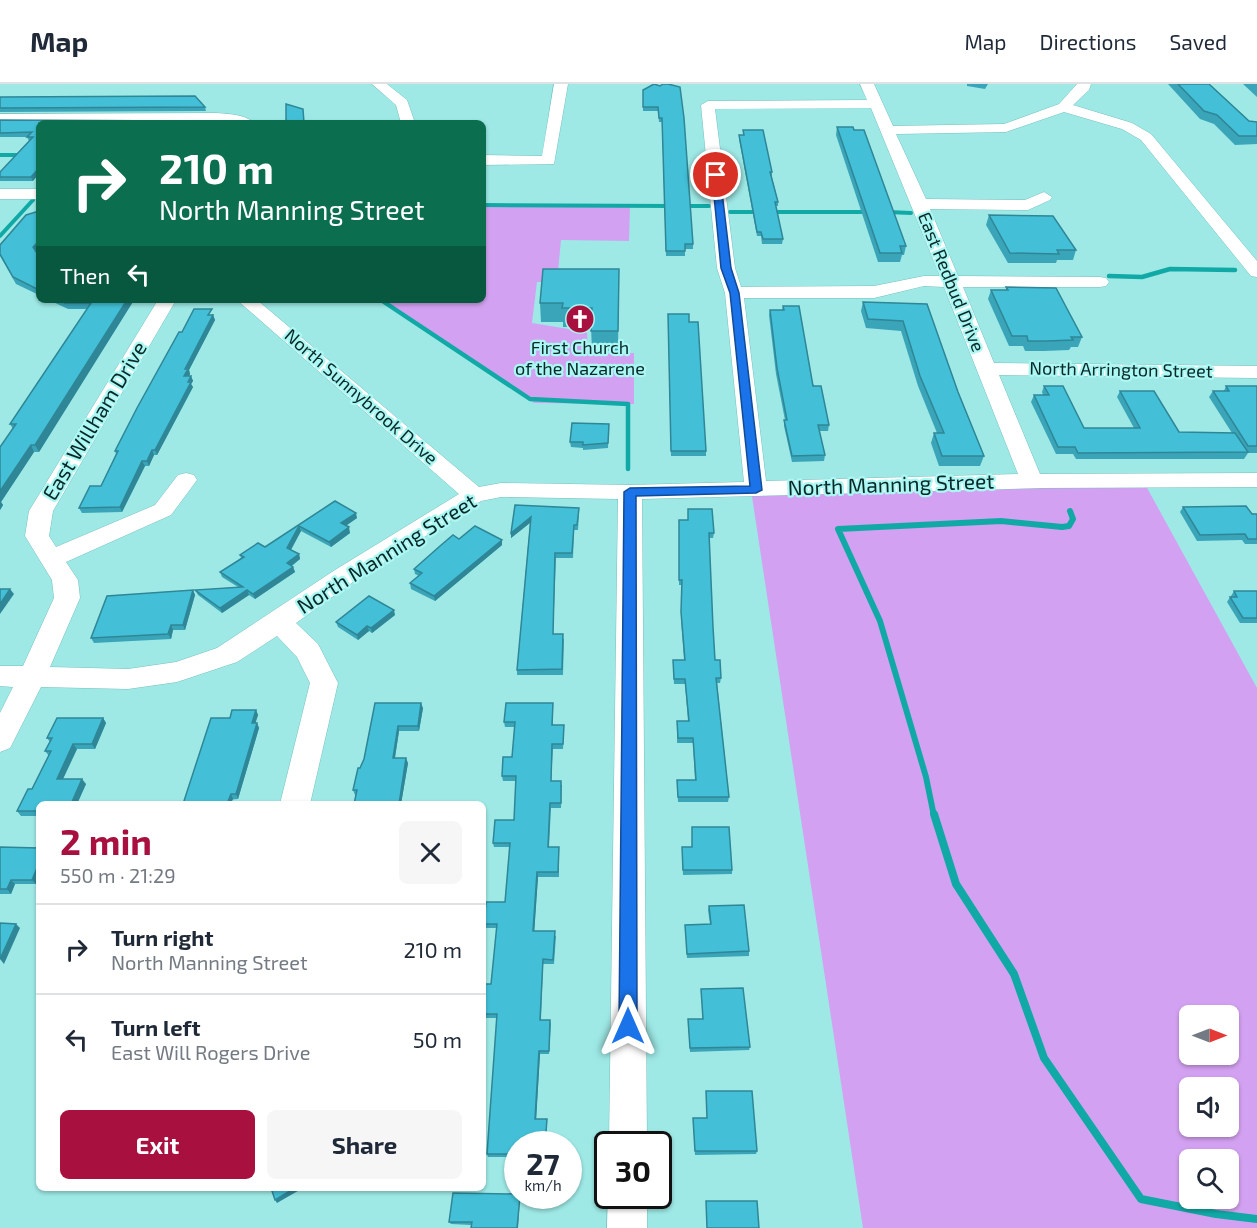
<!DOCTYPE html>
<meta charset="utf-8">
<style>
body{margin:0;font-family:"Exo 2",sans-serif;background:#f6f6f7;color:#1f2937;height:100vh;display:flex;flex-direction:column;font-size:22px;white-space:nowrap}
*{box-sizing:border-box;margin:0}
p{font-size:20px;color:#747a83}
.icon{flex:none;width:33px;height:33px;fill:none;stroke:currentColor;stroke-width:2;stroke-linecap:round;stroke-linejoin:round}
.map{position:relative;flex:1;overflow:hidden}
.side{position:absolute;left:36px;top:717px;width:450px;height:390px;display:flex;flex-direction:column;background:#fff;border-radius:9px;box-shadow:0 2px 4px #0004}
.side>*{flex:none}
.guide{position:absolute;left:36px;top:36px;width:450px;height:183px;border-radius:9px;box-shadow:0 2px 4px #0004;background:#0b6e4f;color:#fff;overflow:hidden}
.needle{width:39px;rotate:90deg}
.buttons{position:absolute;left:1179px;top:921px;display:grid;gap:12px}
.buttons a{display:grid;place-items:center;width:60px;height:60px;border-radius:9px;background:#fff;box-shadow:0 2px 4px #0004;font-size:30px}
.speed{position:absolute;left:504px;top:1047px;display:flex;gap:12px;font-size:30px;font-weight:700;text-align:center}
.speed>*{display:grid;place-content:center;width:78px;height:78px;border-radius:50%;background:#fff;box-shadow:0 2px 4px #0004;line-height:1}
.speed small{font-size:15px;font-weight:400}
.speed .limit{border:3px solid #111;border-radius:9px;background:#fff;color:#111}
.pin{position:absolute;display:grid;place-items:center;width:51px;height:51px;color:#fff;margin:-26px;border:3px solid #fff;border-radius:50%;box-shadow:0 2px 6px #0007}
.me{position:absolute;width:66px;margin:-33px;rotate:0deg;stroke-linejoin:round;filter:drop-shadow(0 0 4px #0008)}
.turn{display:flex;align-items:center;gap:21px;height:126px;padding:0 24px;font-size:27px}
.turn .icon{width:78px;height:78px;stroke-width:2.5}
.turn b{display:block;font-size:42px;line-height:51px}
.then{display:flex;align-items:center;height:57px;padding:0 24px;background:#0003;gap:12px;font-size:22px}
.round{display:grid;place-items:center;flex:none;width:63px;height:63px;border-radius:9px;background:#f6f6f7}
.overview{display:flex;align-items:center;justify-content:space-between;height:102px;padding:0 24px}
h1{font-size:36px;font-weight:700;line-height:45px;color:#a7103f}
.button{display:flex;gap:12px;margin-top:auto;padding:12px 24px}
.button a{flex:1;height:69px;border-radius:9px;background:#a7103f;color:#fff;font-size:24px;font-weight:700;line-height:69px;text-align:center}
.button a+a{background:#f6f6f7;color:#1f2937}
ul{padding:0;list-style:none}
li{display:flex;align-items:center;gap:18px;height:90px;padding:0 24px;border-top:2px solid #e0e1e3}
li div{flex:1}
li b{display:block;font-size:22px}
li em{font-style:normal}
header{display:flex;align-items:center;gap:36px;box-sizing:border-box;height:84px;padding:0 30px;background:#fff;border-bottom:2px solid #e0e1e3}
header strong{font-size:28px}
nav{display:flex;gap:33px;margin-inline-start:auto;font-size:21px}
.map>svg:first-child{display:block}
.green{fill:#d3a1f1;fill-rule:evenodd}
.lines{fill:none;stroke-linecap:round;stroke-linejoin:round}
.stream-far3{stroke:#11a9a6;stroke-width:4}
.stream-far2{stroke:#11a9a6;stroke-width:4.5}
.stream-far1{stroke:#11a9a6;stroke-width:6}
.stream{stroke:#11a9a6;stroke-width:8}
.minor-casing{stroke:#77c1be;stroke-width:1}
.minor{fill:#fff;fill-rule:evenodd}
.wall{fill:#3aa5b9}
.shaded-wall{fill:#2f8696}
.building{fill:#43c0d7;stroke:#2f8696;stroke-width:1.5}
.route{fill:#1a73e8;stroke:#114b97;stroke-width:1.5}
.labels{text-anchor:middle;stroke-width:4.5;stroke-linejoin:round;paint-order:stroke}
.far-street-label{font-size:18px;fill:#072827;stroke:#abf7f3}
.far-poi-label{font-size:18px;fill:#072827;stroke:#abf7f3}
.street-label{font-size:21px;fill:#072827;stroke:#abf7f3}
</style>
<header>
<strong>Map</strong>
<nav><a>Map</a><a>Directions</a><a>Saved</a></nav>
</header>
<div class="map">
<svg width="1257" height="1144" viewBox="0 0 1257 1144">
<rect width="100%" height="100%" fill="#9ee9e6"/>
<!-- green -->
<g class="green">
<polygon points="483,122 630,123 629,157 561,156 557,198 537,198 532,239 587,248 588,270 634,269 634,320 534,319 384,216 483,216"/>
<path d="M1146,402L1257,604V1144H863L751,406ZM1190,932H1228V970H1190ZM1190,1004H1228V1042H1190ZM1190,1076H1228V1114H1190Z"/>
</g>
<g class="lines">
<!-- stream-far3 -->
<g class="stream-far3">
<polyline points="0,71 39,71"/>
<polyline points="483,121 672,122"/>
<polyline points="682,122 709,122"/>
<polyline points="730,128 760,128"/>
<polyline points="771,128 868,128"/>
<polyline points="888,128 911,129"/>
<polyline points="0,152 33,116"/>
</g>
<!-- stream-far2 -->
<g class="stream-far2">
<polyline points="1109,192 1142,193 1170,185 1235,186"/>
<polyline points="381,216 530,315 628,320 628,385"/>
</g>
<!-- stream-far1 -->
<polyline class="stream-far1" points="934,732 926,693 880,537 838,445 1001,437 1062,443 1069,442 1073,435 1070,427"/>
<!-- stream -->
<polyline class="stream" points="934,730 956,800 1014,890 1044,974 1141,1115 1216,1130 1257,1135"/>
<!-- minor casing -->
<g class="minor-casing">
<g id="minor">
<polygon points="372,0 387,0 407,16 415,39 401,39 396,21"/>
<polygon points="554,0 568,0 554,80 483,81 483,71 542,72"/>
<path d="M860,0H874L893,42L1004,40L1059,20L1077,0H1091L1089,6L1073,21L1132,39L1151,50L1257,177V193L1251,192L1141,56L1122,45L1064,28L1006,48L896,50L926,115L1025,116L1044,108L1052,113L1050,116L1028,126L930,125L958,192L1100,193L1106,194L1109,198L1106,202L1100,203H963L994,279L1257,282V294L999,291L1040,390L1257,389V403L1041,404L642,415L647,1060H609L618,415L501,413L481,417L353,498L296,539L318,560L338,599L310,720H280L310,599L297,573L277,552L237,578L177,598L128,605L41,603L10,664L0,668V629L13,603L0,602V582H23L54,514L52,496L25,452L29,427L158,216H176L53,427L49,452L56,463L155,421L178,391L186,389L194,391L197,396L171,431L66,478L78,496L80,514L50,583L128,585L176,578L217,564L335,486L459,410L237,216H257L479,403L501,399L630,401L744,398L725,209L717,184L701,21L708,17L867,16ZM871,24L940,192H924L874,202L741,203L735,184L715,25ZM924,202L944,203L1018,390L766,397L744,214H874Z"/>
<path d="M215,29C228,30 245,30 254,39L0,38V30Z"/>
<rect x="0" y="105" width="39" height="10"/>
<polygon points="608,1111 647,1112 647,1144 607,1144"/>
</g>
</g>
<!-- minor -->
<use href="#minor" class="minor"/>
</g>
<!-- wall -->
<g class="wall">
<polygon points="654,0 693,160 693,165 685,165 685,172 666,172 662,38 659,38 658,27 643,27 643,6"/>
<polygon points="965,0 988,0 985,5 967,2 967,0"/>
<polygon points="1168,0 1209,0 1249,37 1257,38 1257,60 1235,61 1214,40 1200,35"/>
<polygon points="1243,0 1257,0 1257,13"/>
<polygon points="0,13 205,23 206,27 0,28"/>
<polygon points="0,36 180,37 181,39 39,39 33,97 0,97 0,88 29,57 27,53 28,53 0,53"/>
<polygon points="837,43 906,162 904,171 902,171 900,178 878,178 836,51"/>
<polygon points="743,46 772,88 772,93 778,118 778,122 776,122 783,155 782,160 762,160 761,152 757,152 739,55 739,51 743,51"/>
<polygon points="39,127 39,166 37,169 39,172 39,211 16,200 0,172 0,161"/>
<polygon points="989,131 1076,166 1073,176 1057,176 1056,179 1008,179 986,141"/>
<polygon points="619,185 618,267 592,267 591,243 563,243 563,238 541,238 540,219"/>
<polygon points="1006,203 1082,253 1078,263 1071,263 1069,266 1044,267 1025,267 1023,262 1009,262 988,215 991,206 1006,206"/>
<polygon points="49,216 134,216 39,368 34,368 1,418 3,421 0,426 0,363 13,345 10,340 87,225 68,225"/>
<polygon points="863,218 927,220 958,308 984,372 980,382 939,382 931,359 934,349 937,349 918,302 901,247 866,244 861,227"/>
<polygon points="783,222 829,341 828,347 819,347 825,371 824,377 792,378 784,342 784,336 785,336 776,290 769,231 770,226 782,226"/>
<polygon points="213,230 213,231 215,236 189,286 190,290 189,292 191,292 193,297 191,300 193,303 157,371 154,371 149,382 145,382 122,428 82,429 79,424 101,402 116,370 115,367 182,248"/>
<polygon points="668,230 689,238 706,367 706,372 671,372"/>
<polygon points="1044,302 1084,344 1134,344 1117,313 1120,307 1179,348 1232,349 1209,313 1213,307 1224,307 1226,302 1257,302 1257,369 1248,369 1244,375 1076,375 1073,370 1056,370 1031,318 1034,311 1043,311 1042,308"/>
<polygon points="609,340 608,364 583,366 583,364 571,363 570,358"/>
<polygon points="335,417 357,434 346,442 350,449 331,463 301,447 291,466 299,470 300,475 292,482 293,483 295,488 255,515 249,511 222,529 198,511 195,506 238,503 222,493 220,488 241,474 240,471 265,463"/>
<polygon points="515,421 579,429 578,446 574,446 573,474 556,474 553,550 564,555 563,591 517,591 517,586 530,439 511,454"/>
<polygon points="1183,423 1257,430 1257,460 1245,460 1242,456 1197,457 1180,428"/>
<polygon points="688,425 714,449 713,454 709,454 713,543 715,576 721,594 720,599 717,599 729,713 728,718 678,718 677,696 695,696 693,659 677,659 677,637 688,637 685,600 674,600 673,581 673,576 684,576 681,534 682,501 679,501 679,436 688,436"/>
<polygon points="459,455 502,461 435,517 411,505 410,499 419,492 415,490 414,485"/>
<polygon points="193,506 195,511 185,546 173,546 171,555 94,559 91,554"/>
<polygon points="1234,507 1257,507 1257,539 1240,539 1227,518 1230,513 1231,513 1231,512"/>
<polygon points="395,531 372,549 369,547 358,556 338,543 336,538"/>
<polygon points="375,619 423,624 419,647 399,647 395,674 408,679 401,720 354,720 356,711 355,711 353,706 364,675"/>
<polygon points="553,619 553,641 564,646 563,665 553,665 551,697 562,701 561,724 551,724 549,763 559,763 559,793 538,793 534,847 556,852 554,880 543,880 541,936 550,936 551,940 549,970 540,970 536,1035 547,1035 546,1060 518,1060 518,1073 488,1073 487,1070 497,934 483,934 483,900 491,900 497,844 485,844 484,840 505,818 510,763 494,763 493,759 514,736 516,697 503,697 502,692 512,673 515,643 505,643 504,638"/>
<polygon points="256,626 258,631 255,639 257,639 259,644 238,715 183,720 230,634"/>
<polygon points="103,634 106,639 95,665 77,665 63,695 86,700 77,720 39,720 39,732 21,732 17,727 32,705 49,672 45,667 50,658 47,654"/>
<polygon points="692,743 732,786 732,790 683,791 682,763 692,763"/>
<polygon points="0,763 39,764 39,793 36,800 15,800 11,810 0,810"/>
<polygon points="709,822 749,867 749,872 687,874 685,841 710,840 708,826"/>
<polygon points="701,905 750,963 749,966 690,968 688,935 703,935"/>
<polygon points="706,1007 757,1067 756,1070 695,1071 693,1034 707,1034"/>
<polygon points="520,1112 521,1113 471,1141 451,1140 449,1138"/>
</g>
<!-- shaded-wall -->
<g class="shaded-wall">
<polygon points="39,84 39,90 33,97 31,93"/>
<polygon points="39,157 39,166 36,170 33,163"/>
<polygon points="127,216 134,216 39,368 35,361"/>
<polygon points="213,231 215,236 189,286 190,290 186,297 184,292 185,285"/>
<polygon points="191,292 193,297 191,300 193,303 157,371 155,366"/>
<polygon points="31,361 34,368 1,418 3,421 0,426 0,407"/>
<polygon points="152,366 154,371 149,382 147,377"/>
<polygon points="142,377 145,382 122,428 120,423"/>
<polygon points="356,429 357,434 342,444 341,439"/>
<polygon points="531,433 531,438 511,454 511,449"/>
<polygon points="299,442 301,447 289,469 287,464"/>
<polygon points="349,443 350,449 331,463 329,458"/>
<polygon points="502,456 502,461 435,517 434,512"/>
<polygon points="299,470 300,475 288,484 287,479"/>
<polygon points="293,483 295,488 255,515 253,510"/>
<polygon points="10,505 14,510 0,530 0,520"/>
<polygon points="193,506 195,511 185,546 183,541"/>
<polygon points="247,506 249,511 222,529 220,524"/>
<polygon points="394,526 395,531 372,549 371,544"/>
<polygon points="171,541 173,546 171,555 168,550"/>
<polygon points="367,542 369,547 358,556 357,551"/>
<polygon points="421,619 423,624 419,647 418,642"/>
<polygon points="256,626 258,631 254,644 252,639"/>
<polygon points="103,634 106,639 95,665 92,660"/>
<polygon points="257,639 259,644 238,715 236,710"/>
<polygon points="398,642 399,647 394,679 393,674"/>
<polygon points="73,660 77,665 61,699 57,695"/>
<polygon points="406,674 408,679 401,720 399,720"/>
<polygon points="82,695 86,700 77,720 71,720"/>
<polygon points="231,710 233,715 231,720 227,720"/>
<polygon points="39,779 39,793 36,800 32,796"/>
<polygon points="537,788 538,793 534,852 533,847"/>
<polygon points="11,796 15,800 11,810 7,805"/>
<polygon points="16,840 20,844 4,880 0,875"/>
<polygon points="539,967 540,970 536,1038 535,1035"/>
<polygon points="242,1104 251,1104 245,1107"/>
<polygon points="295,1104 303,1104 277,1119 275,1116"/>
<polygon points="520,1112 518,1144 517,1144"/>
</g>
<!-- building -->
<g class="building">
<polygon points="654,0 660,2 663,0 668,0 680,3 684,34 693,160 685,160 685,167 666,167 662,34 659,34 658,23 643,23 643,6"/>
<polygon points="1178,0 1209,0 1249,37 1257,38 1257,52 1239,52 1217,31 1204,27"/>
<polygon points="195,12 205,23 0,24 0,13"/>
<polygon points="286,20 303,25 304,39 286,39"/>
<polygon points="0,36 180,37 179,39 39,39 39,84 31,93 0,93 0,88 33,53 27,53 32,48 0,49"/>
<polygon points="185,37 217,37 219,39 186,39"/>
<polygon points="837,43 853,43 854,46 864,46 906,162 900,162 902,169 880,169"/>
<polygon points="743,46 763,46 772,88 770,88 778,118 775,118 783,155 763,155 761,148 757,148 739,51 744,51"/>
<polygon points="39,127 39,157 33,163 39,172 39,206 13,193 0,170 0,161 26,131"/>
<polygon points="989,131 1053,132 1076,166 1057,166 1059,170 1010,169"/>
<polygon points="543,185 619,185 618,247 591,247 592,224 562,224 563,219 540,219"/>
<polygon points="1006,203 1056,204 1082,253 1071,253 1073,256 1047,257 1028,257 1027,252 1012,252 991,206 1008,206"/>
<polygon points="59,216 127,216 35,361 31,361 0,407 0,363 16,340 10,340 91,219 65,219"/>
<polygon points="863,218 927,220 958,308 984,372 942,372 934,349 944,349 920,292 903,237 868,235"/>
<polygon points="783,222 799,222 813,302 821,302 829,341 818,341 825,371 792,372 784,336 787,336 777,284 770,226 784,226"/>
<polygon points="194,225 212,225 208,231 213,231 185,285 188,285 184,292 191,292 188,298 191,298 155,366 152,366 147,377 142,377 120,423 79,424 90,402 101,402 118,367 115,367 137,324 179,248 182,248"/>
<polygon points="668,230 689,230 689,238 698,238 706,367 671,367"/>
<polygon points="1044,302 1063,302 1084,344 1140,344 1120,307 1154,307 1179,348 1235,349 1248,368 1078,369 1075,363 1058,363 1034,311 1049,311"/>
<polygon points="1226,302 1257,302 1257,362 1248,362 1213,307 1229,307"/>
<polygon points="572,339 609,340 608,359 583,361 583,358 570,358"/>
<polygon points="335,417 356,429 341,439 349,443 329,458 299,442 287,464 299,470 287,479 293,483 253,510 247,506 220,524 195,506 243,503 220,488 244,473 240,471 258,459 265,463"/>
<polygon points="515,421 579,424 577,441 574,441 572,469 555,469 553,550 563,550 562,585 517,586 531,433 511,449"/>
<polygon points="1246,422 1252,430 1257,430 1257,455 1248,455 1245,450 1200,451 1183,423"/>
<polygon points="688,425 712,425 714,449 709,449 713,543 715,576 720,576 721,594 716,594 729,713 678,713 677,696 696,696 693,654 678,654 677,637 689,637 685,595 674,595 673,576 685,576 681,528 682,496 679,496 679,436 688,436"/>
<polygon points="475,442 502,456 434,512 410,499 422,489 414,485 440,462 453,451 459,455"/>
<polygon points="0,505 10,505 0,520"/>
<polygon points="193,506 183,541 171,541 168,550 91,554 107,512"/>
<polygon points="1234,507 1257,507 1257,534 1243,534 1230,513 1237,513"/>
<polygon points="369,512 394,526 371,544 367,542 357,551 336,538"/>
<polygon points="375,619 421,619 418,642 398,642 393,674 406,674 399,720 354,720 357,706 353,706 358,684 360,684 364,675"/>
<polygon points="506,619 553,619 552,641 564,641 563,660 552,660 551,697 561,697 561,719 550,719 548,763 559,763 558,788 537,788 533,847 555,847 553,876 543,875 540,936 550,936 549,967 539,967 535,1035 547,1035 545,1060 518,1060 518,1070 487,1070 497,930 483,930 483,900 491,900 497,840 484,840 486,818 505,818 510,759 493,759 495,736 514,736 516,692 502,692 503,673 512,673 515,638 504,638"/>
<polygon points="232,626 256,626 252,639 257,639 236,710 231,710 227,720 183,720 211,634 230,634"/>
<polygon points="57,634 103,634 92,660 73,660 57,695 82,695 71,720 39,720 39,727 17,727 28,705 32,705 51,667 45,667 52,654 47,654"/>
<polygon points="692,743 729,743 732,786 683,786 682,763 692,763"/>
<polygon points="0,763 39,764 39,779 32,796 11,796 7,805 0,805"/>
<polygon points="744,821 749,867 687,870 685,841 711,840 709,822"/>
<polygon points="0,839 16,840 0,875"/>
<polygon points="743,904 750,963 690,964 688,935 703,935 701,905"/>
<polygon points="706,1007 752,1007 757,1067 695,1067 693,1034 707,1034"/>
<polygon points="271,1104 295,1104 275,1116"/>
<polygon points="453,1109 518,1110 518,1112 520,1112 517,1144 471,1144 472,1138 449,1138"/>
<polygon points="706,1117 757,1117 759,1144 707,1144"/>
</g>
<!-- route -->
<polygon class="route" points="716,88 720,91 731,184 739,209 762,406 756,409 636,412 637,942 634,948 628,951 622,948 619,942 624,408 630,404 750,402 730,209 721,184 712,91"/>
<!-- icons -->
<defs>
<g id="church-disc" transform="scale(1.5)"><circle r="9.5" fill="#a7103f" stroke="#abf7f3"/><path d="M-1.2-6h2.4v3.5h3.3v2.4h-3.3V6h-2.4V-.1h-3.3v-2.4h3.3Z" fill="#fff"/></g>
</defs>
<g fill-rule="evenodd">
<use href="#church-disc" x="580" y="235"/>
</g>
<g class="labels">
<!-- far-street labels -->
<g class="far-street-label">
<text transform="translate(951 198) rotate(68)" y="6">East Redbud Drive</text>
<text transform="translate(1121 286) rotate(1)" y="6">North Arrington Street</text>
<text transform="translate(361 313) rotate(41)" y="6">North Sunnybrook Drive</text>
</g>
<!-- far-poi labels -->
<g class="far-poi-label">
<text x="580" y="270">First Church<tspan x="580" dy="21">of the Nazarene</tspan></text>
</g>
<!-- street labels -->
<g class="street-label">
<text transform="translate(95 337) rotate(-59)" y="7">East Willham Drive</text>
<text transform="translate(891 401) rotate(-2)" y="7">North Manning Street</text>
<text transform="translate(387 470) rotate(-32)" y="7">North Manning Street</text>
</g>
</g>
</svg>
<div class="buttons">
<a><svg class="needle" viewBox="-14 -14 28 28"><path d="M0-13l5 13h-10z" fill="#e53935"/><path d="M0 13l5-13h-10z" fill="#747a83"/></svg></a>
<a><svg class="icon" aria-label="sound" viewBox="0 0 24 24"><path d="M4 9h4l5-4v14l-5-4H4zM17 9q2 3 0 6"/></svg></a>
<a><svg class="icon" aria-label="search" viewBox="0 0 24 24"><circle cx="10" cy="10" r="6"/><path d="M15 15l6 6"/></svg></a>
</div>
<div class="speed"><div>27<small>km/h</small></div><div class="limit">30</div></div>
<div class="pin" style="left:716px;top:91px;background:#d93025"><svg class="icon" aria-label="arrive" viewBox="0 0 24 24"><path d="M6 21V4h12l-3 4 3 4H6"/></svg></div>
<svg class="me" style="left:628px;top:942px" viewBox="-20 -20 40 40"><path d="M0-17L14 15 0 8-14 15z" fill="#1a73e8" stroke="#fff" stroke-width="4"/></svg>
<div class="guide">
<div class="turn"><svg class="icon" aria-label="right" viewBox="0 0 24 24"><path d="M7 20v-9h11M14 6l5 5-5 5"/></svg><div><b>210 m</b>North Manning Street</div></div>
<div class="then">Then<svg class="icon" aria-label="left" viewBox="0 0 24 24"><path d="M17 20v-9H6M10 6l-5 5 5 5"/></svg></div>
</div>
<section class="side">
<div class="overview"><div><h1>2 min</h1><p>550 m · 21:29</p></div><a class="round"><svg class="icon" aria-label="close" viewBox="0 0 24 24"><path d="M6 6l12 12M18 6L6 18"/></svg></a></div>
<ul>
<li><svg class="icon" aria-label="right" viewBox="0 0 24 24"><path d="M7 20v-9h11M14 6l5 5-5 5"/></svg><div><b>Turn right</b><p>North Manning Street</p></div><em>210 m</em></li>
<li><svg class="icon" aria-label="left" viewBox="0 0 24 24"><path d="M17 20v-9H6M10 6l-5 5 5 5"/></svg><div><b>Turn left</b><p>East Will Rogers Drive</p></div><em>50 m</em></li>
</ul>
<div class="button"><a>Exit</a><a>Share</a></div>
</section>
</div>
